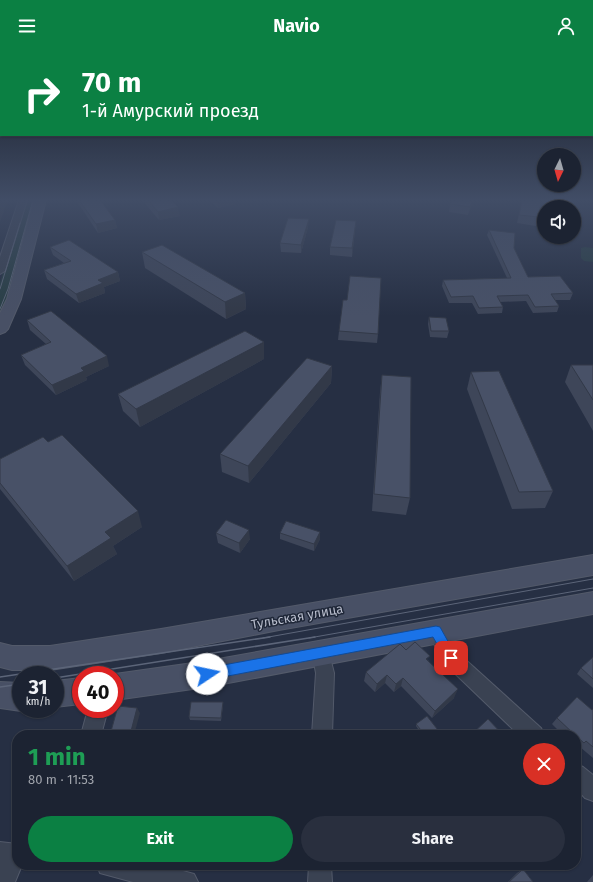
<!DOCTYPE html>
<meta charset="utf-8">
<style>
body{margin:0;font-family:"Fira Sans",sans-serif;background:#292f3e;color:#f1f3f6;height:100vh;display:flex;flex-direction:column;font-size:15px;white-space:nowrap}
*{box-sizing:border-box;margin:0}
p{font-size:13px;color:#a0a4ac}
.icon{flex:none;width:22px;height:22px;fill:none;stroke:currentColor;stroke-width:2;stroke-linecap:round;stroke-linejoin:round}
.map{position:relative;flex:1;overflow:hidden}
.drawer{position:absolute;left:12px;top:678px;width:569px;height:140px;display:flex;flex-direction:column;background:#1c2332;border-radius:16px;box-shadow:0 1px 3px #0004,0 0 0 1px #3a404d}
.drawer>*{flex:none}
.guide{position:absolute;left:0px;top:0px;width:593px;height:84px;box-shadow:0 1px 3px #0004,0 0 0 1px #3a404d;background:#0b8043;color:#fff;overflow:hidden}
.needle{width:26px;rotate:185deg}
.fabs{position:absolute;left:537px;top:96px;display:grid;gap:8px}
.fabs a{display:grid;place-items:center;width:44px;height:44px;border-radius:50%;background:#1c2332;box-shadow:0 1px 3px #0004,0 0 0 1px #3a404d;font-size:20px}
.speed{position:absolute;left:12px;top:614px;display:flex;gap:8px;font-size:20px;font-weight:700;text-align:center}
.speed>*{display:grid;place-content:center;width:52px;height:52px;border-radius:50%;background:#1c2332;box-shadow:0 1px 3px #0004,0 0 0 1px #3a404d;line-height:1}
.speed small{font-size:10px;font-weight:400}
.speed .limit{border:6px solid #d22;background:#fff;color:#111}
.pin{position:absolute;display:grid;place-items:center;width:34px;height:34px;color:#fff;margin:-17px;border-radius:8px;box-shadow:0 2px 6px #0006}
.me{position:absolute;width:44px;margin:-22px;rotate:79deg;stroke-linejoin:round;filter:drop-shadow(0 0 3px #0008)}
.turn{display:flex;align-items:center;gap:14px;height:84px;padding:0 16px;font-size:18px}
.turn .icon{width:52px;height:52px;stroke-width:2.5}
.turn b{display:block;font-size:28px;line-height:34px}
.round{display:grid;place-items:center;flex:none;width:42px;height:42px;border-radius:21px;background:#292f3e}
.summary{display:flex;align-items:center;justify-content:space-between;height:68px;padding:0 16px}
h1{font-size:24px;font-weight:700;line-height:30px;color:#1e9e55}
.cta{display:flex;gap:8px;margin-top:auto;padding:8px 16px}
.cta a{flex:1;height:46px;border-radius:24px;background:#0b8043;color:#fff;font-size:16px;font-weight:700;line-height:46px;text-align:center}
.cta a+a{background:#292f3e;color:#f1f3f6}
header{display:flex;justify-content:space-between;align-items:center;height:52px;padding:0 16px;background:#0b8043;color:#fff;font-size:18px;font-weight:700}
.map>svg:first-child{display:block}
.green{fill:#283e44}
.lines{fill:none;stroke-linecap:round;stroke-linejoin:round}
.street-casing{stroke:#535a6a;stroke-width:2}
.secondary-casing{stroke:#535a6a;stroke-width:2}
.street{fill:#3a4252;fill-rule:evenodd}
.secondary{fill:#485065;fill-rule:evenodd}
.tram-far1{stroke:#5c6579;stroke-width:1}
.tram{stroke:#5c6579;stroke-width:1.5}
.wall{fill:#3e4659}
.shaded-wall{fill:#323948}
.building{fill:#485167;stroke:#323948}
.route{fill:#1a73e8;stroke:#114b97}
.labels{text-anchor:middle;stroke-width:3;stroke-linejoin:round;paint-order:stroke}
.near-street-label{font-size:13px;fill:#b8bdcc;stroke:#1f2738}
</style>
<header><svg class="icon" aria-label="menu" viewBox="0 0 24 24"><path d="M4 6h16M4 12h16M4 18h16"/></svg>Navio<svg class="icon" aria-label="person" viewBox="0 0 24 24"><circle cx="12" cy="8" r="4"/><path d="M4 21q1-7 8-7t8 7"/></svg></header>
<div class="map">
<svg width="593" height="830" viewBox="0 0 593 830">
<rect width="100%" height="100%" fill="#262f43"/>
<!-- green -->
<g class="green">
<polygon points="25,148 36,148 11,237 0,265 0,231"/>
<polygon points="585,195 593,196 593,210 584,209 581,206 581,196"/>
</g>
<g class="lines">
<!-- street casing -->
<g class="street-casing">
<g id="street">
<polygon points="19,148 27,148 5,219 0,222 0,205"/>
<polygon points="436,571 442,573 457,600 541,676 544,683 519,683 445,612 427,579 430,573"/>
<polygon points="321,592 327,594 334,621 332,683 312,683 316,621 312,600 315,594"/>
<polygon points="88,657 108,657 101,683 81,683"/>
<polygon points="576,712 583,715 593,723 593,749 585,746 576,736"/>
<polygon points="0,790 17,792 17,813 22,813 15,830 0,830"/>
<polygon points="97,813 161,813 194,822 198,830 133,830 100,821"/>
<polygon points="309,813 331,813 332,830 308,830"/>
</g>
</g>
<!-- secondary casing -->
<g class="secondary-casing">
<g id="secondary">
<polygon points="34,148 46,148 21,247 8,277 5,280 0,282 0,261 7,247"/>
<polygon points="593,503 593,523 279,578 161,601 50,618 12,618 0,615 0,591 12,594 50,594 161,577"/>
<polygon points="593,540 593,562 207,635 115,648 115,623 112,623 115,622 207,609"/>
<polygon points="81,626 81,652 55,655 55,629"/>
<polygon points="0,630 21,631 21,657 25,657 21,659 0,656"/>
</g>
</g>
<!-- street -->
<use href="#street" class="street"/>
<!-- secondary -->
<use href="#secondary" class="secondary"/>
<!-- tram-far1 -->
<g class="tram-far1">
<polyline points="0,237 20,171"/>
<polyline points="0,257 8,237 33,148"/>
<polyline points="263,586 593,527"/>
<polyline points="309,586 593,536"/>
</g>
<!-- tram -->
<g class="tram">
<polyline points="0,625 270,585"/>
<polyline points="55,626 315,585"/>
<polyline points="0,635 21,632"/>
</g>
</g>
<!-- wall -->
<g class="wall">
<polygon points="76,148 100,148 115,168 117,176 98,181"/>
<polygon points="142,148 171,148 180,164 159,168"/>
<polygon points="209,148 234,148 235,152 218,156"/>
<polygon points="473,148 468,163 449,160 450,152"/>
<polygon points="522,148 541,148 539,165 536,174 517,171"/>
<polygon points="308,175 301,201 281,200 280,191"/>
<polygon points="355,178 352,205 330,203 330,195"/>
<polygon points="489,178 514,196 528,225 573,241 570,248 555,248 559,254 557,260 533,261 526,249 500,250 503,255 502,261 478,262 472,251 449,251 442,234 443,228 507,226 487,183"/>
<polygon points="50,195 118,220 120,229 104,235 105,241 79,251 47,227 44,218 64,211 53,203"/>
<polygon points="142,200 245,241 246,257 226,267 145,216"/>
<polygon points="347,248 378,282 377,291 338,288 339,279"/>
<polygon points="429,265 449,279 447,286 430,285 428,272"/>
<polygon points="27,268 109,314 86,325 87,328 56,343 25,313 21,303 46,292 30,278"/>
<polygon points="264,307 140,375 123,359 118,342"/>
<polygon points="571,313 593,313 593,379 565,330"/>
<polygon points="332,314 331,331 249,431 222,420 220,402"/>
<polygon points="471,320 553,439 545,456 512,457 467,337"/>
<polygon points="382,323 410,446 406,463 372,459 380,340"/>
<polygon points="0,407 142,475 113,494 117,502 74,529 0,437"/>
<polygon points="216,481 250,487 240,501 218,491"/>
<polygon points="280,481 320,487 314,499 280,487"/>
<polygon points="406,598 428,608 454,646 432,666 401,634 394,640 385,631 375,640 364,629 366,620"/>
<polygon points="593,605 593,636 577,622 581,616"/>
<polygon points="223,650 223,653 221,669 190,668 189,665"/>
<polygon points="593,657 593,706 580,695 578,697 576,695 576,683 563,683 552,672 557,666 592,658"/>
<polygon points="416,672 441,683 422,683 416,674"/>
<polygon points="17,723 17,740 12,736"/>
<polygon points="523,817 533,830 508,830 517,821"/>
<polygon points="593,823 593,830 587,830"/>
</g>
<!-- shaded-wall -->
<g class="shaded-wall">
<polygon points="2,148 8,148 0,170 0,154"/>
<polygon points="217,148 234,148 235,152 218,156"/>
<polygon points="472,148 473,148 468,163 470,155"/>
<polygon points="178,155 180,164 159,168 158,160"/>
<polygon points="309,167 308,175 301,201 301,193"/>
<polygon points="115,168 117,176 98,181 96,172"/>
<polygon points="356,169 352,205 352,196"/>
<polygon points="118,220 120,229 104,235 105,241 79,251 76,242 98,228"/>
<polygon points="245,241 246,257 226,267 225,250"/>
<polygon points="264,290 264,307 140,375 136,357"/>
<polygon points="107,304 109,314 86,325 87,328 56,343 52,333 81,316"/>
<polygon points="332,314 331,331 249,431 248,414"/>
<polygon points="138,459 142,475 113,494 117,502 74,529 67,514 105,480"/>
<polygon points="249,478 250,487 240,501 239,491"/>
<polygon points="320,480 320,487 314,499 314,492"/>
<polygon points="387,623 385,631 375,640 377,632"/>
<polygon points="403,626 401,634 394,640 396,632"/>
<polygon points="458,637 454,646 432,666 435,659"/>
<polygon points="137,656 140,661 134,683 130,683"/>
</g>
<!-- building -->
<g class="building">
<polygon points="0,148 2,148 0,154"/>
<polygon points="79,148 100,148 115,168 96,172"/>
<polygon points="148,148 171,148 178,155 158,160"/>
<polygon points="452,148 472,148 470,155 450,152"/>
<polygon points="522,148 541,148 539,165 519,163"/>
<polygon points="288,166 309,167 301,193 280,191"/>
<polygon points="336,168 356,169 352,196 330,195"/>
<polygon points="489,178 515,181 514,196 528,225 560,224 573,241 551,242 559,254 535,255 528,243 497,244 503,255 479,256 473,244 451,245 443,228 511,226"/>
<polygon points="69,188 118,220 98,228 103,231 76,242 44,218 71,209 50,195"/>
<polygon points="162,193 245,241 225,250 142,200"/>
<polygon points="350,224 381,226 378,282 339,279 343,248 347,248"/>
<polygon points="51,259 107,304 81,316 84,319 52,333 21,303 51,290 27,268"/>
<polygon points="429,265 446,266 449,279 431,279"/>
<polygon points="245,279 264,290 136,357 118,342"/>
<polygon points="307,306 332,314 248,414 220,402"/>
<polygon points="571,313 593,313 593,348"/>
<polygon points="499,319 553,439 519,440 471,320"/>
<polygon points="382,323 411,325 410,446 374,442"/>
<polygon points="62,383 138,459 105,480 111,486 67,514 0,431 0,407 43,385 48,390"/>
<polygon points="226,468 249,478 239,491 216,481"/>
<polygon points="286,469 320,480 314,492 280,481"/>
<polygon points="415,590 430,604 426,607 458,637 435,659 403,626 396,632 387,623 377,632 366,620 400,592 406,598"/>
<polygon points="593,605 593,627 581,616"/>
<polygon points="577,645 592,658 593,657 593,695 586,689 584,691 576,684 576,683 575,683 557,666"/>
<polygon points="191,650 223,650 221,666 189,665"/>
<polygon points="118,654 137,656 130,683 110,683"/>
<polygon points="427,664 441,682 440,683 425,683 416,672"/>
<polygon points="488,667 503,683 471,683"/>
<polygon points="33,681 56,683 32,683"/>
<polygon points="17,723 17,737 12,736"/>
<polygon points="576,760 578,762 576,765"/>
<polygon points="523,817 533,830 509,830"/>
</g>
<!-- sky -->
<linearGradient id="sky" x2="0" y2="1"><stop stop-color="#151a25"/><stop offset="0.56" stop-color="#414d66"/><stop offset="1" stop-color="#414d66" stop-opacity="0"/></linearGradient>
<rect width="593" height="264" fill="url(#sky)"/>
<!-- route -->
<polygon class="route" points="436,574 440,575 455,602 457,606 455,610 451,612 447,610 433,585 207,628 202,626 201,622 202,618 207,616"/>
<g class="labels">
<!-- near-street labels -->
<g class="near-street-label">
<text transform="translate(297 564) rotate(-10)" y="5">Тульская улица</text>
</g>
</g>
</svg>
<div class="fabs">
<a><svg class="needle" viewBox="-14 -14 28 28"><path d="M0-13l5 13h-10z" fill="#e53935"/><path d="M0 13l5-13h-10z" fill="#a0a4ac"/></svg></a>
<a><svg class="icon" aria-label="sound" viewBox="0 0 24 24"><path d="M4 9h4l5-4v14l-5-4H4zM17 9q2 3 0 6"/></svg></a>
</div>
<div class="speed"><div>31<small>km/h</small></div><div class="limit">40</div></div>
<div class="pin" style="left:451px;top:606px;background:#d93025"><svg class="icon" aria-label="arrive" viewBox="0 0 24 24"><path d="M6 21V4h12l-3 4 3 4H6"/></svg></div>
<svg class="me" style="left:207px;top:622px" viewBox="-20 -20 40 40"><circle r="19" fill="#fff"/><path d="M0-13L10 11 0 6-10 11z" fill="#1a73e8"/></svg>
<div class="guide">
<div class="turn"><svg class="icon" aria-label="right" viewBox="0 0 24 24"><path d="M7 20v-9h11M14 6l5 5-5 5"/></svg><div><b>70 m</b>1-й Амурский проезд</div></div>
</div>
<section class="drawer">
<div class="summary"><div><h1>1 min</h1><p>80 m · 11:53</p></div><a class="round" style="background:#d93025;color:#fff"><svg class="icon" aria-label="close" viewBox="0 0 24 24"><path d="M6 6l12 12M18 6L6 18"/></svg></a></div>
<div class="cta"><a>Exit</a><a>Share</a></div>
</section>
</div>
